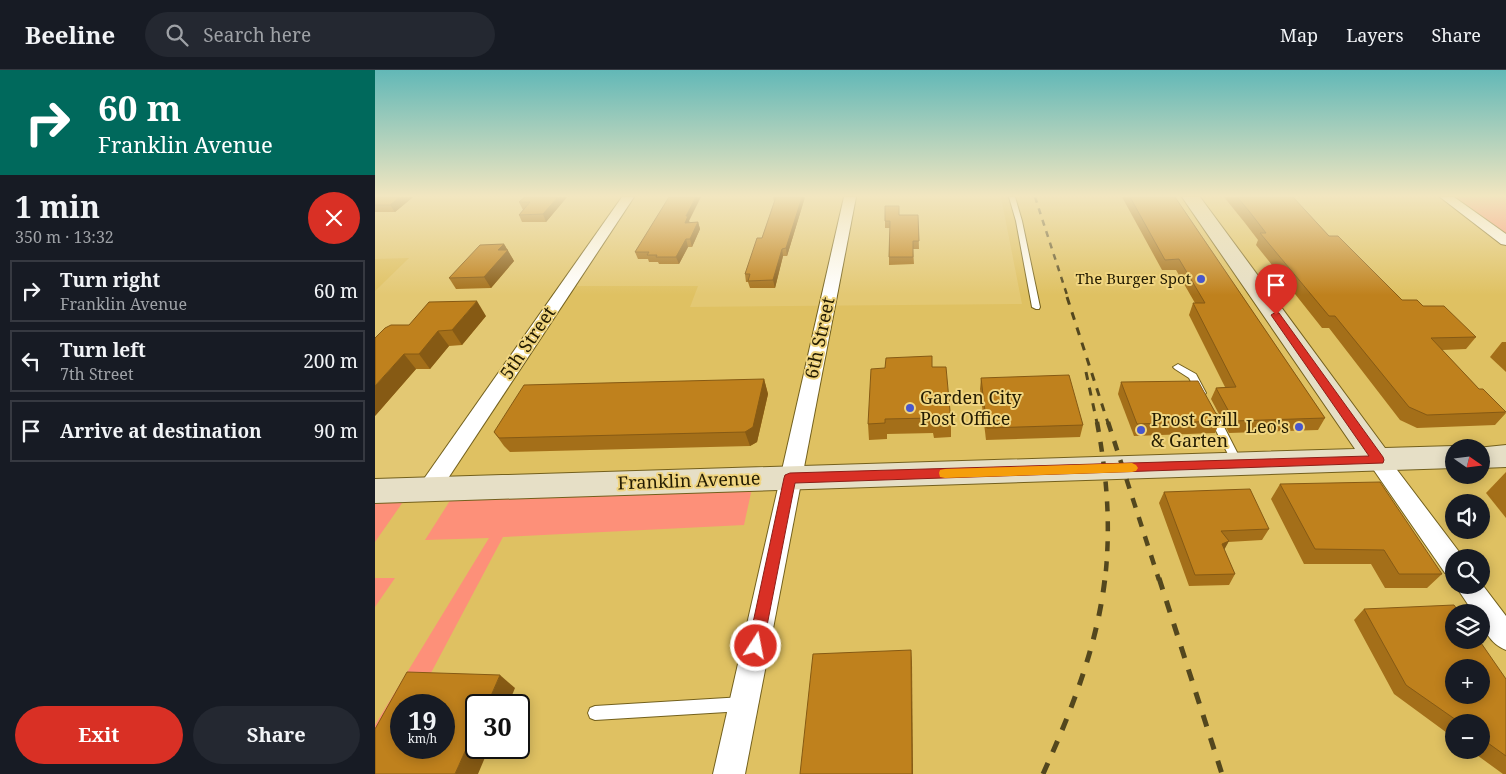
<!DOCTYPE html>
<meta charset="utf-8">
<style>
body{margin:0;font-family:"Noto Serif",serif;background:#242831;color:#f1f3f6;height:100vh;display:flex;flex-direction:column;font-size:19px;white-space:nowrap}
*{box-sizing:border-box;margin:0}
p{font-size:16px;color:#9ea1a6}
.icon{flex:none;width:28px;height:28px;fill:none;stroke:currentColor;stroke-width:2;stroke-linecap:round;stroke-linejoin:round}
.map{position:relative;flex:1;overflow:hidden}
.details{display:flex;flex-direction:column;background:#171b24;width:375px}
.details>*{flex:none}
.hud{background:#00695c;color:#fff;overflow:hidden}
.needle{width:32px;rotate:104deg}
.buttons{position:absolute;left:1070px;top:369px;display:grid;gap:10px}
.buttons a{display:grid;place-items:center;width:45px;height:45px;border-radius:50%;background:#171b24;box-shadow:0 2px 12px #0003;font-size:25px}
.speed{position:absolute;left:15px;top:624px;display:flex;gap:10px;font-size:25px;font-weight:700;text-align:center}
.speed>*{display:grid;place-content:center;width:65px;height:65px;border-radius:50%;background:#171b24;box-shadow:0 2px 12px #0003;line-height:1}
.speed small{font-size:12px;font-weight:400}
.speed .limit{border:2px solid #111;border-radius:8px;background:#fff;color:#111}
.pin{position:absolute;display:grid;place-items:center;width:42px;height:42px;color:#fff;margin:-51px -21px;border-radius:50% 50% 50% 0;rotate:-45deg;box-shadow:0 0 5px #0007}
.pin .icon{rotate:45deg}
.me{position:absolute;width:55px;margin:-28px;rotate:11deg;stroke-linejoin:round;filter:drop-shadow(0 0 4px #0008)}
.turn{display:flex;align-items:center;gap:18px;height:105px;padding:0 15px;font-size:22px}
.turn .icon{width:65px;height:65px;stroke-width:2.5}
.turn b{display:block;font-size:35px;line-height:42px}
.round{display:grid;place-items:center;flex:none;width:52px;height:52px;border-radius:26px;background:#242831}
.overview{display:flex;align-items:center;justify-content:space-between;height:85px;padding:0 15px}
h1{font-size:30px;font-weight:700;line-height:38px}
.button{display:flex;gap:10px;margin-top:auto;padding:10px 15px}
.button a{flex:1;height:58px;border-radius:30px;background:#d93025;color:#fff;font-size:20px;font-weight:700;line-height:58px;text-align:center}
.button a+a{background:#242831;color:#f1f3f6}
ul{padding:0;list-style:none}
li{display:flex;align-items:center;gap:15px;height:62px;margin:0 10px 8px;padding:0 5px;border:2px solid #363941;border-radius:0px}
li div{flex:1}
li b{display:block;font-size:19px}
li em{font-style:normal}
header{display:flex;align-items:center;gap:30px;box-sizing:border-box;height:70px;padding:0 25px;background:#171b24;border-bottom:1px solid #363941}
header strong{font-size:24px}
nav{display:flex;gap:28px;margin-inline-start:auto;font-size:18px}
.search{width:350px;height:45px;background:#242831;display:flex;align-items:center;gap:12px;box-sizing:border-box;padding:0 18px;border-radius:28px;color:#9ea1a6;font-size:19px}
main{display:flex;flex:1;min-height:0}
.map>svg:first-child{display:block}
.built{fill:#dfc162;fill-rule:evenodd}
.green{fill:#fd9079}
.lines{fill:none;stroke-linecap:round;stroke-linejoin:round}
.lane-casing{stroke:#73601d;stroke-width:2}
.street-casing{stroke:#73601d;stroke-width:2}
.secondary-casing{stroke:#73601d;stroke-width:2}
.lane{fill:#fff;fill-rule:evenodd}
.street{fill:#fff;fill-rule:evenodd}
.secondary{fill:#e6dfc6;fill-rule:evenodd}
.rail-far3{stroke:#53471e;stroke-width:2.5;stroke-dasharray:6 6;stroke-linecap:butt}
.rail-far2{stroke:#53471e;stroke-width:3;stroke-dasharray:8 8;stroke-linecap:butt}
.rail-far1{stroke:#53471e;stroke-width:4.5;stroke-dasharray:10 10;stroke-linecap:butt}
.rail{stroke:#53471e;stroke-width:5;stroke-dasharray:12 12;stroke-linecap:butt}
.wall{fill:#a46f19}
.shaded-wall{fill:#865a14}
.building{fill:#bf811d;stroke:#865a14;fill-rule:evenodd}
.route{fill:#d93025;stroke:#8d1f18}
.slow{fill:#f59e0b}
.poi-dot{fill:#4857cc;stroke:#f0d580;stroke-width:2}
.labels{text-anchor:middle;stroke-width:4;stroke-linejoin:round;paint-order:stroke}
.far-poi-label{font-size:15px;fill:#231b01;stroke:#f0d580;text-anchor:end}
.street-label{font-size:18px;fill:#231b01;stroke:#f0d580}
.poi-label{font-size:18px;fill:#231b01;stroke:#f0d580;text-anchor:start}
</style>
<header>
<strong>Beeline</strong>
<div class="search"><svg class="icon" aria-label="search" viewBox="0 0 24 24"><circle cx="10" cy="10" r="6"/><path d="M15 15l6 6"/></svg>Search here</div>
<nav><a>Map</a><a>Layers</a><a>Share</a></nav>
</header>
<main>
<section class="details">
<div class="hud">
<div class="turn"><svg class="icon" aria-label="right" viewBox="0 0 24 24"><path d="M7 20v-9h11M14 6l5 5-5 5"/></svg><div><b>60 m</b>Franklin Avenue</div></div>
</div>
<div class="overview"><div><h1>1 min</h1><p>350 m · 13:32</p></div><a class="round" style="background:#d93025;color:#fff"><svg class="icon" aria-label="close" viewBox="0 0 24 24"><path d="M6 6l12 12M18 6L6 18"/></svg></a></div>
<ul>
<li><svg class="icon" aria-label="right" viewBox="0 0 24 24"><path d="M7 20v-9h11M14 6l5 5-5 5"/></svg><div><b>Turn right</b><p>Franklin Avenue</p></div><em>60 m</em></li>
<li><svg class="icon" aria-label="left" viewBox="0 0 24 24"><path d="M17 20v-9H6M10 6l-5 5 5 5"/></svg><div><b>Turn left</b><p>7th Street</p></div><em>200 m</em></li>
<li><svg class="icon" aria-label="arrive" viewBox="0 0 24 24"><path d="M6 21V4h12l-3 4 3 4H6"/></svg><div><b>Arrive at destination</b></div><em>90 m</em></li>
</ul>
<div class="button"><a>Exit</a><a>Share</a></div>
</section>
<div class="map">
<svg width="1131" height="704" viewBox="0 0 1131 704">
<rect width="100%" height="100%" fill="#e3c873"/>
<!-- built -->
<g class="built">
<path d="M626,127H1071L1131,172V704H0V418L53,416L190,216H323L315,237L647,234ZM1079,378H1106V405H1079ZM1079,432H1106V460H1079ZM1079,488H1106V515H1079ZM1079,542H1106V570H1079ZM1079,598H1106V625H1079ZM26,635H69V678H26ZM101,635H144V678H101ZM1079,652H1106V680H1079Z"/>
<polygon points="34,188 0,221 0,189"/>
</g>
<!-- green -->
<g class="green">
<polygon points="1071,127 1131,127 1131,172"/>
<polygon points="379,409 369,455 128,467 39,635 26,635 2,704 0,704 0,655 114,468 50,470 83,418"/>
<polygon points="37,419 0,472 0,421"/>
<polygon points="0,508 20,508 0,537"/>
</g>
<g class="lines">
<!-- lane casing -->
<g class="lane-casing">
<g id="lane">
<polygon points="634,127 640,127 647,151 665,237 664,239 661,239 657,237 641,151"/>
<polygon points="803,294 821,304 831,323 829,325 823,325 814,308 800,299 798,297"/>
<polygon points="838,342 843,345 868,394 867,397 859,397 858,394 833,345"/>
<polygon points="368,627 373,629 375,634 373,639 368,641 220,650 215,648 213,643 215,638 220,636"/>
</g>
</g>
<!-- street casing -->
<g class="street-casing">
<g id="street">
<polygon points="247,127 259,127 62,425 54,428 46,425 43,419 46,413"/>
<polygon points="469,127 481,127 370,704 338,704"/>
<polygon points="1065,127 1079,127 1131,164 1131,175 1126,174"/>
<polygon points="1003,382 1010,384 1088,487 1079,488 1079,506 1070,503 996,396 992,390 996,384"/>
<path d="M1106,513L1131,546V580C1116,574 1106,559 1106,542H1098L1080,515H1106Z"/>
</g>
</g>
<!-- secondary casing -->
<g class="secondary-casing">
<g id="secondary">
<polygon points="807,127 825,127 1010,378 1079,376 1083,378 1079,378 1079,398 0,433 0,409 980,379"/>
<polygon points="1131,375 1131,397 1106,398 1106,378 1102,378"/>
</g>
</g>
<!-- lane -->
<use href="#lane" class="lane"/>
<!-- street -->
<use href="#street" class="street"/>
<!-- secondary -->
<use href="#secondary" class="secondary"/>
<!-- rail-far3 -->
<polyline class="rail-far3" points="660,127 693,228"/>
<!-- rail-far2 -->
<g class="rail-far2">
<polyline points="692,227 733,353"/>
<polyline points="711,302 722,353"/>
</g>
<!-- rail-far1 -->
<g class="rail-far1">
<path d="M722,352C732,406 736,455 730,510"/>
<polyline points="733,352 784,510"/>
</g>
<!-- rail -->
<g class="rail">
<polyline points="784,508 847,704"/>
<path d="M668,704C696,642 722,577 730,508"/>
</g>
</g>
<!-- wall -->
<g class="wall">
<polygon points="0,127 38,127 20,142 0,142"/>
<polygon points="150,127 192,127 171,152 147,152 144,145 148,140 144,132"/>
<polygon points="398,127 430,127 412,186 408,186 400,218 375,218 373,212 371,212 370,204 387,168 399,132"/>
<polygon points="747,127 800,127 950,348 943,360 854,363 836,329 841,318 850,317 814,245 818,233 820,233 801,200 787,200"/>
<polygon points="849,127 918,127 954,166 1027,230 1048,236 1101,267 1091,279 1067,280 1104,319 1131,343 1120,355 1042,358 1025,350 954,258 947,258 881,175 883,170 870,153"/>
<polygon points="543,145 544,179 538,179 539,194 514,195 514,187 515,158 510,158 510,151"/>
<polygon points="314,151 315,153 323,152 325,159 317,177 313,177 304,194 284,194 283,192 274,192 273,189 263,189 260,182"/>
<polygon points="129,174 139,191 116,218 81,219 74,208"/>
<polygon points="111,246 87,275 74,276 55,299 41,299 0,346 34,255"/>
<polygon points="1127,272 1131,272 1131,302 1115,287"/>
<polygon points="557,297 576,352 576,367 559,368 558,363 512,364 512,369 494,370 493,354"/>
<polygon points="606,308 708,355 705,367 611,370 605,319"/>
<polygon points="389,309 393,324 382,372 375,376 135,382 129,376 119,362"/>
<polygon points="746,312 845,351 840,363 759,366 743,324"/>
<polygon points="1131,402 1131,448 1111,423"/>
<polygon points="905,414 1067,504 1052,518 1010,518 996,494 929,494 896,429"/>
<polygon points="789,422 894,459 887,470 853,472 849,479 860,504 854,515 814,516 784,433"/>
<polygon points="989,539 1131,609 1131,704 1128,704 1095,680 1106,680 1106,652 1079,652 1079,668 1019,624 979,550"/>
</g>
<!-- shaded-wall -->
<g class="shaded-wall">
<polygon points="25,127 38,127 20,142 15,135"/>
<polygon points="183,127 192,127 171,152 168,144"/>
<polygon points="321,127 326,127 314,151 315,153 310,153 311,146"/>
<polygon points="427,127 430,127 412,186 411,178"/>
<polygon points="323,152 325,159 317,177 315,169"/>
<polygon points="311,169 313,177 304,194 301,187"/>
<polygon points="129,174 139,191 116,218 109,207 123,180"/>
<polygon points="407,179 408,186 400,218 398,210"/>
<polygon points="102,231 111,246 87,275 77,260"/>
<polygon points="63,261 74,276 55,299 44,284"/>
<polygon points="29,284 41,299 0,346 0,316"/>
<polygon points="389,309 393,324 382,372 375,376 370,362"/>
<polygon points="854,471 848,482 847,474"/>
<polygon points="536,580 537,593 538,704 537,704"/>
<polygon points="125,605 140,618 133,635 112,635"/>
<polygon points="101,657 101,678 114,678 103,704 80,704"/>
</g>
<!-- building -->
<g class="building">
<polygon points="0,127 25,127 15,135 0,135"/>
<polygon points="150,127 183,127 168,144 144,145 155,132 144,132"/>
<polygon points="294,127 321,127 311,146 313,146 310,153 323,152 315,169 311,169 301,187 281,187 282,185 272,185 274,182 260,182"/>
<polygon points="401,127 427,127 411,178 407,179 398,210 373,211 375,204 370,204 382,168 387,168"/>
<polygon points="755,127 800,127 950,348 859,351 841,318 861,317 818,233 830,233 804,189 790,190"/>
<polygon points="862,127 918,127 954,166 963,166 1027,230 1042,230 1048,236 1069,236 1101,267 1056,268 1104,319 1108,319 1131,342 1052,345 1034,337 960,246 954,246 885,163 891,163 874,141"/>
<polygon points="510,136 524,136 524,145 543,145 544,171 538,171 538,187 514,187 515,151 510,151"/>
<polygon points="129,174 123,180 133,180 109,207 74,208 105,175"/>
<polygon points="102,231 77,260 63,261 44,284 29,284 0,316 0,268 10,258 16,255 34,255 54,232"/>
<polygon points="557,286 557,297 571,297 576,352 559,353 558,348 510,349 510,353 493,354 496,299 510,298 511,288"/>
<polygon points="694,305 708,355 612,358 606,308"/>
<polygon points="389,309 378,357 370,362 124,368 119,362 149,315"/>
<polygon points="823,311 845,351 762,354 746,312"/>
<polygon points="1005,412 1067,504 1024,504 1009,480 940,479 905,414"/>
<polygon points="875,419 894,459 846,461 854,471 847,474 860,504 820,505 789,422"/>
<path d="M1079,535L1084,542H1079V570H1104L1131,609V686L1106,668V652H1084L1031,615L989,539ZM1079,598H1106V625H1079Z"/>
<polygon points="536,580 537,704 425,704 438,584"/>
<path d="M32,602L125,605L112,635H101V657L80,704H0V659ZM26,635H69V678H26Z"/>
</g>
<!-- sky -->
<linearGradient id="sky" x2="0" y2="1"><stop stop-color="#62b8b7"/><stop offset="0.56" stop-color="#f2e6c0"/><stop offset="1" stop-color="#f2e6c0" stop-opacity="0"/></linearGradient>
<rect width="1131" height="225" fill="url(#sky)"/>
<!-- route -->
<polygon class="route" points="901,242 904,243 1008,387 1009,390 1008,393 420,413 388,576 386,581 381,583 375,581 373,576 409,408 410,405 415,403 994,386 896,245"/>
<!-- slow -->
<polygon class="slow" points="757,393 761,395 763,398 761,401 757,402 570,408 565,407 564,403 565,400 570,399"/>
<!-- markers -->
<g class="poi-dot">
<circle cx="826" cy="209" r="5"/>
<circle cx="535" cy="338" r="5"/>
<circle cx="924" cy="357" r="5"/>
<circle cx="766" cy="360" r="5"/>
</g>
<g class="labels">
<!-- far-poi labels -->
<g class="far-poi-label">
<text x="816" y="214">The Burger Spot</text>
</g>
<!-- street labels -->
<g class="street-label">
<text transform="translate(445 268) rotate(-78)" y="6">6th Street</text>
<text transform="translate(153 273) rotate(-56)" y="6">5th Street</text>
<text transform="translate(314 411) rotate(-2)" y="6">Franklin Avenue</text>
</g>
<!-- poi labels -->
<g class="poi-label">
<text x="545" y="334">Garden City<tspan x="545" dy="21">Post Office</tspan></text>
<text x="776" y="356">Prost Grill<tspan x="776" dy="21">&amp; Garten</tspan></text>
<text x="914" y="363" text-anchor="end">Leo's</text>
</g>
</g>
</svg>
<div class="buttons">
<a><svg class="needle" viewBox="-14 -14 28 28"><path d="M0-13l5 13h-10z" fill="#e53935"/><path d="M0 13l5-13h-10z" fill="#9ea1a6"/></svg></a>
<a><svg class="icon" aria-label="sound" viewBox="0 0 24 24"><path d="M4 9h4l5-4v14l-5-4H4zM17 9q2 3 0 6"/></svg></a>
<a><svg class="icon" aria-label="search" viewBox="0 0 24 24"><circle cx="10" cy="10" r="6"/><path d="M15 15l6 6"/></svg></a>
<a><svg class="icon" aria-label="layers" viewBox="0 0 24 24"><path d="M12 4l9 5-9 5-9-5zM3 14l9 5 9-5"/></svg></a>
<a>+</a>
<a>−</a>
</div>
<div class="speed"><div>19<small>km/h</small></div><div class="limit">30</div></div>
<div class="pin" style="left:901px;top:245px;background:#d93025"><svg class="icon" aria-label="arrive" viewBox="0 0 24 24"><path d="M6 21V4h12l-3 4 3 4H6"/></svg></div>
<svg class="me" style="left:381px;top:576px" viewBox="-20 -20 40 40"><circle r="17" fill="#d93025" stroke="#fff" stroke-width="3"/><path d="M0-11L8 9 0 5-8 9z" fill="#fff"/></svg>
</div>
</main>
